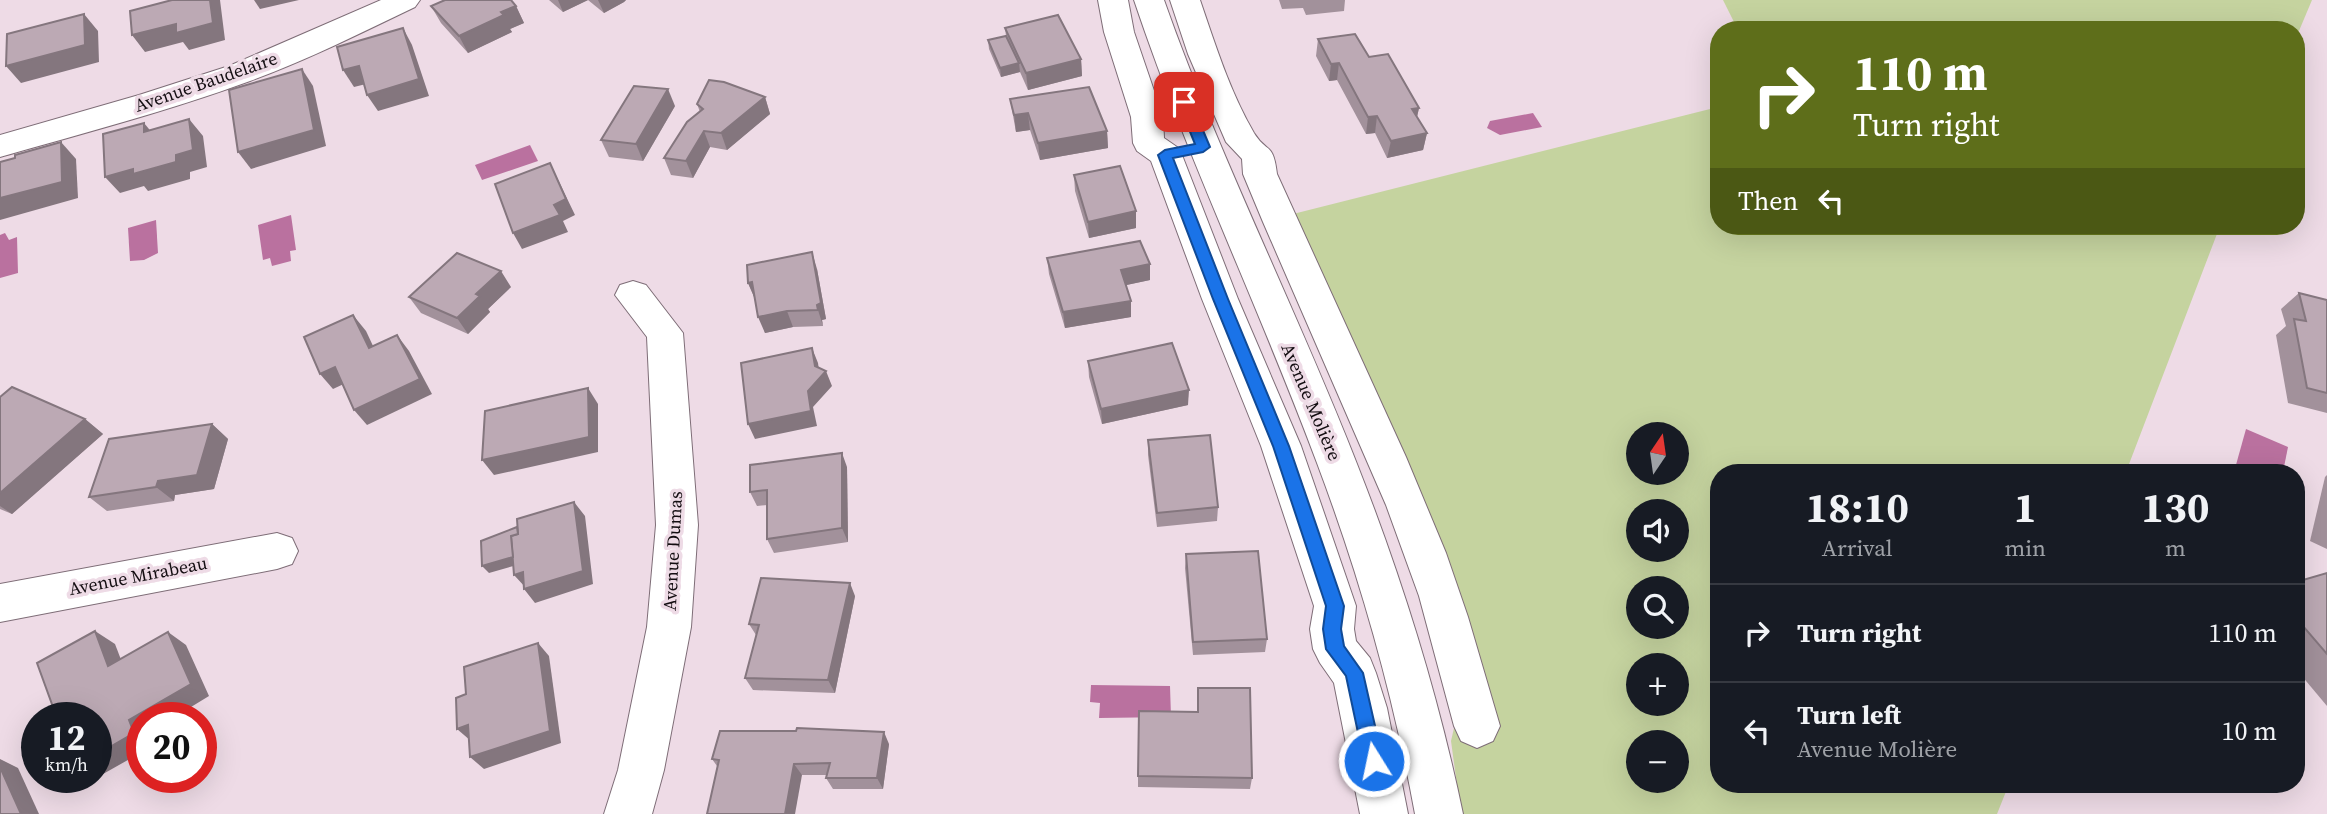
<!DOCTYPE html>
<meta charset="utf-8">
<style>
body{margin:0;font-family:"Source Serif 4",serif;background:#242831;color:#f1f3f6;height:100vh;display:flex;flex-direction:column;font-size:26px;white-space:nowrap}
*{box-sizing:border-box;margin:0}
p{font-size:23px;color:#9ea1a6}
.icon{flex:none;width:38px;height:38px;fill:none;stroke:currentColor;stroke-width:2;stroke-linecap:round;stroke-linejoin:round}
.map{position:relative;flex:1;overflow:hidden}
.sheet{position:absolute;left:1710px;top:464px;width:595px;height:329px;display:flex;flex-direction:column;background:#171b24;border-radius:28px;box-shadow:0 7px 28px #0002}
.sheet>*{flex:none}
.top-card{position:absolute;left:1710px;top:21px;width:595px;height:214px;border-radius:28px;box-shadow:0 7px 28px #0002;background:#5e6e1a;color:#fff;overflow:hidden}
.needle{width:46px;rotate:13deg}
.tools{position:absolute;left:1626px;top:422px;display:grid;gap:14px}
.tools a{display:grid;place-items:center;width:63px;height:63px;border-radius:50%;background:#171b24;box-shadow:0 7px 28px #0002;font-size:35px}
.speed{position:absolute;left:21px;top:702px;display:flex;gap:14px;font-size:35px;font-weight:700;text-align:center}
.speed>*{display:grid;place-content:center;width:91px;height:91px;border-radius:50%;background:#171b24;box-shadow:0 7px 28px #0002;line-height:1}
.speed small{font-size:18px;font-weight:400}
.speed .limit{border:10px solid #d22;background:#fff;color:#111}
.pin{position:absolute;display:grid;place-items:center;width:60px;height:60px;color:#fff;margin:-30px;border-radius:14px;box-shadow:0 4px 10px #0006}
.me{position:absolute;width:77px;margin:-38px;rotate:350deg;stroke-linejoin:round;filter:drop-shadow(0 0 5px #0008)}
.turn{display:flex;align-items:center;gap:24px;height:147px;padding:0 28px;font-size:32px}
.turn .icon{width:91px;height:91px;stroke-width:2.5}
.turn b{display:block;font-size:49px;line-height:60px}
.then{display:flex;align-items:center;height:66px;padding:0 28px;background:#0003;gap:14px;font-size:26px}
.eta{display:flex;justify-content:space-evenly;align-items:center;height:119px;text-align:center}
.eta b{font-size:42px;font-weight:700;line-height:49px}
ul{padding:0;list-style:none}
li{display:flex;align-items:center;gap:21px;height:98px;padding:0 28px;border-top:2px solid #363941}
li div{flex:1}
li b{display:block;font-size:26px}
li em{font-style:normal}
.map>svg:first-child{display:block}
.green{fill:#c5d39f;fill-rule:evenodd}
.water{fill:#ba719f}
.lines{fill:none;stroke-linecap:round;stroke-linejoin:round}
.minor-casing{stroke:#7e6d77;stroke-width:2}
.minor{fill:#fff;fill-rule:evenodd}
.wall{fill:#a2919b}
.shaded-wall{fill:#84767e}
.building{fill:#bca9b4;stroke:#84767e;stroke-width:2}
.route{fill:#1a73e8;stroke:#114b97;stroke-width:2}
.labels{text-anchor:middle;stroke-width:7;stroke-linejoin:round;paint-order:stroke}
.street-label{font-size:18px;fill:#130d11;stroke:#eedbe6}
</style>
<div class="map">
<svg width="2327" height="814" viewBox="0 0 2327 814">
<rect width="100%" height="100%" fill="#eedbe6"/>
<!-- green -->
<g class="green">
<polygon points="1723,0 2312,0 2296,38 2296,30 1738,30"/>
<path d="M1718,107V226H2220L2126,472H1718V784H2009L1997,814H1461L1451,741L1474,641L1293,214ZM1638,434H1676V472H1638ZM1638,511H1676V550H1638ZM1638,588H1676V626H1638ZM1638,665H1676V704H1638ZM1638,742H1676V780H1638Z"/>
</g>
<!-- water -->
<g class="water">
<polygon points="1533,113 1542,127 1500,135 1487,128 1490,121"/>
<polygon points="530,145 538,161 482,180 475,165"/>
<polygon points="291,215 296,250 290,251 291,261 272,266 270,258 263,260 258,225"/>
<polygon points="156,220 158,253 144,260 130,261 128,228"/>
<polygon points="5,233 9,240 17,237 18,273 0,278 0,235"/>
<polygon points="2246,429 2288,447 2283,472 2234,472"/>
<polygon points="1091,685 1170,686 1171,717 1099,718 1100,703 1090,702"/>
</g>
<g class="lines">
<!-- minor casing -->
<g class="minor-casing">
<g id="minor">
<path d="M381,0H420L415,7C361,33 307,60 250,81C168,111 84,133 0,157V135L139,95L229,66Z"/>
<polygon points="1098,0 1128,0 1134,32 1163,117 1164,138 1177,147 1182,155 1238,299 1301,446 1356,606 1354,629 1356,641 1370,658 1376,673 1387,708 1408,814 1360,814 1334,683 1320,663 1313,649 1310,629 1314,606 1261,446 1202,299 1151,161 1137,151 1133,143 1131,117 1104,32"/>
<path d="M1134,0H1164C1220,159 1296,308 1357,464C1402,578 1438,694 1463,814H1415C1393,694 1360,577 1317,463C1259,307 1187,158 1134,0Z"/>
<path d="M1170,0H1200C1215,44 1230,92 1254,133C1267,154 1273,141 1277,174L1406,457L1446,553L1468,617L1500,726L1493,741L1477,748L1461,741L1454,726L1419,596L1386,505L1263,222L1243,174L1242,159L1226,142L1188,54Z"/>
<polygon points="633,281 646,285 683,333 698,525 691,627 664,770 652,814 604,814 618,770 647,627 656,525 647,337 615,295 620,285"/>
<polygon points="277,533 292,538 298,551 292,564 277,569 0,622 0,584"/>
</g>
</g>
<!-- minor -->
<use href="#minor" class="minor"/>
</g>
<!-- wall -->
<g class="wall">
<polygon points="549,0 588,0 563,12"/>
<polygon points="588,0 626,0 624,2 604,13"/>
<polygon points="1279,0 1345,0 1344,11 1306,15 1303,8 1282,9"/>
<polygon points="431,6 516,6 524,23 510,29 512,32 468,53 441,23"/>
<polygon points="1005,28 1081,59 1082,76 1028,90 1020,72 1001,77 989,49 988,40 1006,36"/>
<polygon points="1318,39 1369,57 1419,108 1417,117 1427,133 1423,150 1387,158 1375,133 1366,134 1337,80 1329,81 1316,56"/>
<polygon points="765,97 770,114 727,150 710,147 693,178 671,175 664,158 700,112 697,104"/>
<polygon points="1010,99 1107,131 1108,148 1040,160 1030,130 1016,132"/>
<polygon points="675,106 643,161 609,157 601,140"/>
<polygon points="1074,175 1136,211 1136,228 1089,238 1075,191"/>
<polygon points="1047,258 1150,264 1150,280 1126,285 1131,301 1131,317 1065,328 1049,274"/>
<polygon points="817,269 826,319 822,320 823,326 793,327 765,333 755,299 748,283"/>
<polygon points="511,287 488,309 490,312 468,334 421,313 409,297"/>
<polygon points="2299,293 2327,300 2327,413 2288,403 2276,335 2286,326 2281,309"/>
<polygon points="1088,361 1188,405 1102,424 1089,377"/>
<polygon points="0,397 85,419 103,434 12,514 0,509"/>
<polygon points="212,424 228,439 214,489 175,495 174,501 107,511 89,497"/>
<polygon points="1148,440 1218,507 1217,521 1157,527 1148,455"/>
<polygon points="847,467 848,542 774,553 767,539 767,505 757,506 750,492"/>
<polygon points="2327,475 2327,549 2310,541 2325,477"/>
<polygon points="1186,554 1267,639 1265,652 1193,655 1185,568"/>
<polygon points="2327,573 2327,706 2296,669 2296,582"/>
<polygon points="855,596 835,693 753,690 745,678 756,635 749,624"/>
<polygon points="1198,688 1252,778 1250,789 1138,787 1138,776 1198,712"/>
<polygon points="889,744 883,789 833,789 826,778 827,775 802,775 717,766 712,759"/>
</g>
<!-- shaded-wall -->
<g class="shaded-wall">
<polygon points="209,0 220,0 225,40 189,50 183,42 145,52 132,35"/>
<polygon points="254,0 299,0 260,9"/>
<polygon points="558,0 588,0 563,12"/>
<polygon points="598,0 626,0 624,2 604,13"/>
<polygon points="516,6 524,23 510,29 512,32 468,53 459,36 501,12"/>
<polygon points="84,14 98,31 99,62 21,83 6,66"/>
<polygon points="403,28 412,45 429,96 378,111 367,95"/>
<polygon points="1081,59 1082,76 1028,90 1026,73"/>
<polygon points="1019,63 1020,72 1001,77 1000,68"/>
<polygon points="1339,63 1337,80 1329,81 1331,64"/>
<polygon points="359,66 370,83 354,87 343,70"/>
<polygon points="302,69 313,86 326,146 251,169 238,152"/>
<polygon points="668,89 675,106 643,161 636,144"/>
<polygon points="765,97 770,114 727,150 721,133"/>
<polygon points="1419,108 1415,125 1412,109"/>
<polygon points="1028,113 1030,130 1016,132 1014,115"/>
<polygon points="1377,116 1375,133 1366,134 1368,117"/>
<polygon points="189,119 203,136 207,167 190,172 190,179 148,191 144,186 120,193 105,177 176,155"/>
<polygon points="144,123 158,140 144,132"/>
<polygon points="704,131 710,147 693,178 686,161"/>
<polygon points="1107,131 1108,148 1040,160 1038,143"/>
<polygon points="1427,133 1423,150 1387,158 1391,141"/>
<polygon points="61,142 76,159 78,198 0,220 0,198"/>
<polygon points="550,163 575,215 563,221 568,232 522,249 513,233 554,205"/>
<polygon points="1136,211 1136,228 1089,238 1088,222"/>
<polygon points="812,252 817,269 826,319 822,320 823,326 818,310"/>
<polygon points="1150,264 1150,280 1122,286 1121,270"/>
<polygon points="501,271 511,287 488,309 490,312 468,334 457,318 476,294"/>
<polygon points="752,282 755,299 748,283"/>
<polygon points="1131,301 1131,317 1065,328 1063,312"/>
<polygon points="787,311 793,327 765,333 758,317"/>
<polygon points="353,315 366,331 381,363 369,348"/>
<polygon points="397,335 409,351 432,394 367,425 354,410"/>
<polygon points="812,348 818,363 820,378 826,371 832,386 813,407 817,426 755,439 748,424 815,366"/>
<polygon points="335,367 348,382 333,389 320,374"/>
<polygon points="588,388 598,404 598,452 494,475 482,460"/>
<polygon points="1189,390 1188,405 1102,424 1101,409"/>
<polygon points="85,419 103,434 12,514 0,506 0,493"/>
<polygon points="212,424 228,439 214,489 175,495 174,501 156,487 158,481"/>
<polygon points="842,453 847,467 848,542 842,528"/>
<polygon points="574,502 585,516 593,584 535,603 524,589 526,588 514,575"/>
<polygon points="518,556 524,563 489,573 482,566"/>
<polygon points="850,583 855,596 835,693 828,680"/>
<polygon points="95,631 115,644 128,678 108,666"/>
<polygon points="168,632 186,645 209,696 173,718 142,718 142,752 96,778 94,777 96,777 96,755 129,720"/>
<polygon points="538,643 549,656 561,743 484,769 470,757"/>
<polygon points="468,725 471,741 457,729"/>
<polygon points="884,732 889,744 883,789 877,778"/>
<polygon points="0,759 18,768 39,814 21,814 0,767"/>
<polygon points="794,764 802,775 795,814 785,814"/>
</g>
<!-- building -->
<g class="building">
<polygon points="172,0 210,0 213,23 176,33 176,24 132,35 130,11"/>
<polygon points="445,0 511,0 516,6 501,12 504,15 459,36 431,6"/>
<polygon points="84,14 85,45 6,66 7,34"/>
<polygon points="1058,15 1081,59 1026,73 1005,28"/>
<polygon points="403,28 419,79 367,95 359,66 343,70 337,47"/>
<polygon points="1355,34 1369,57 1388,54 1419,108 1412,109 1427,133 1391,141 1377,116 1368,117 1339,63 1331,64 1318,39"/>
<polygon points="1006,36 1019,63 1000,68 988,40"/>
<polygon points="302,69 314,130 238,152 229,90"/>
<polygon points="709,80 724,82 765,97 721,133 704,131 686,161 664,158 687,122 703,109 697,104"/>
<polygon points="634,86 668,89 636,144 601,140"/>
<polygon points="1089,87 1107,131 1038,143 1028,113 1014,115 1010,99"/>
<polygon points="189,119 193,150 176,155 176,162 133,174 133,169 105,177 103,134 144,123 144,132"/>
<polygon points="61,142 62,182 0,198 0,162 15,158 15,155"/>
<polygon points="550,163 566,199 554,205 560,215 513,233 495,184"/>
<polygon points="1120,166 1136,211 1088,222 1074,175"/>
<polygon points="1140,241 1150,264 1121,270 1131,301 1063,312 1047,258"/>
<polygon points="812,252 821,303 817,305 818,310 787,311 758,317 752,282 748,283 747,265"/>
<polygon points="457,253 501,271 476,294 480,296 457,318 409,297"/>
<polygon points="2299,293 2327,300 2327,393 2307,388 2294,319 2306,321"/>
<polygon points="353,315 369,348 397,335 420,379 354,410 335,367 320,374 304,337"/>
<polygon points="1172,343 1189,390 1101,409 1088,361"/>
<polygon points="812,348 815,366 826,371 808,391 811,411 748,424 741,363"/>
<polygon points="12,387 85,419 0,493 0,397"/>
<polygon points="588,388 589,437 482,460 485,411"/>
<polygon points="212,424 197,475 158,481 156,487 89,497 109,439"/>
<polygon points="1210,435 1218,507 1157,513 1148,440"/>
<polygon points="842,453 842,528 767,539 767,490 750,492 750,465"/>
<polygon points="574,502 583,571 524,589 523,572 514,575 511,536 518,534 517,519"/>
<polygon points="517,527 518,534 511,536 513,557 482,566 481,541"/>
<polygon points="1258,551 1267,639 1193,642 1186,554"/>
<polygon points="2327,573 2327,654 2296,618 2296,582"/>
<polygon points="761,578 850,583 828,680 745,678 759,625 749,624"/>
<polygon points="95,631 108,666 168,632 191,684 129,720 134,733 96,755 96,718 57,718 37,663"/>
<polygon points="538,643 550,731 470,757 468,725 457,729 456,698 466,694 464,667"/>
<polygon points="1198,688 1250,688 1252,778 1138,776 1139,711 1198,712"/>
<polygon points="797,728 884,732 877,778 826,778 830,763 794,764 785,814 707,814 719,760 712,759 720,731 796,731"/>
<polygon points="0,767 21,814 0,814"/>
</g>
<!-- route -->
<polygon class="route" points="1184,97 1191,102 1210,147 1203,152 1173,158 1228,299 1289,446 1344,606 1341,629 1344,646 1363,673 1383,761 1381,767 1374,770 1367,767 1364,761 1346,676 1326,649 1323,629 1326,606 1273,446 1213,299 1158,155 1165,150 1195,144 1178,102"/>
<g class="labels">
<!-- street labels -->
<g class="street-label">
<text transform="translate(206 82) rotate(-19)" y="6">Avenue Baudelaire</text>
<text transform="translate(1311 402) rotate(67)" y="6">Avenue Molière</text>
<text transform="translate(673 551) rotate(-87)" y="6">Avenue Dumas</text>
<text transform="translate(138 576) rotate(-11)" y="6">Avenue Mirabeau</text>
</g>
</g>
</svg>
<div class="tools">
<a><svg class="needle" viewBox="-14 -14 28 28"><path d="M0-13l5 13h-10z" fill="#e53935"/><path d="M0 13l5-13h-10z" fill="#9ea1a6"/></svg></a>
<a><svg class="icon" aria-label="sound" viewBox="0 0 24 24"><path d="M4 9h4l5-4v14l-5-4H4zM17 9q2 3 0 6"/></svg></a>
<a><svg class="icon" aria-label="search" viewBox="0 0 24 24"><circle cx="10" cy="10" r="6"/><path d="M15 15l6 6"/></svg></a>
<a>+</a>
<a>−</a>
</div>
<div class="speed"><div>12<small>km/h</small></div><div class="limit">20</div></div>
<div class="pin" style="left:1184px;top:102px;background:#d93025"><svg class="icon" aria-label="arrive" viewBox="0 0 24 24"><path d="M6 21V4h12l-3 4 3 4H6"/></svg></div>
<svg class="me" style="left:1374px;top:761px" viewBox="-20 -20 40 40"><circle r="17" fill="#1a73e8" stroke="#fff" stroke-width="3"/><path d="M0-11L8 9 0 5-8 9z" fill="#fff"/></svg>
<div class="top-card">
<div class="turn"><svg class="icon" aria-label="right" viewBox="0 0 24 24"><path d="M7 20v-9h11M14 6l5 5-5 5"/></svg><div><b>110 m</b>Turn right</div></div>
<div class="then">Then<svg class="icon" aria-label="left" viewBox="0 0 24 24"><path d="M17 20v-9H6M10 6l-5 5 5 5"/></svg></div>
</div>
<section class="sheet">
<div class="eta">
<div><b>18:10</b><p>Arrival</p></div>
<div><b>1</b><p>min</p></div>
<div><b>130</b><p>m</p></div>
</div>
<ul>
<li><svg class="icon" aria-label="right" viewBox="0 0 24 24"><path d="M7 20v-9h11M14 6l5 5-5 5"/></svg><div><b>Turn right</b></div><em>110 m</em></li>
<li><svg class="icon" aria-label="left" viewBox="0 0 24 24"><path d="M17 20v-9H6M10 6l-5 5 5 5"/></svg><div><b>Turn left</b><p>Avenue Molière</p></div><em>10 m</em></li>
</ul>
</section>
</div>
